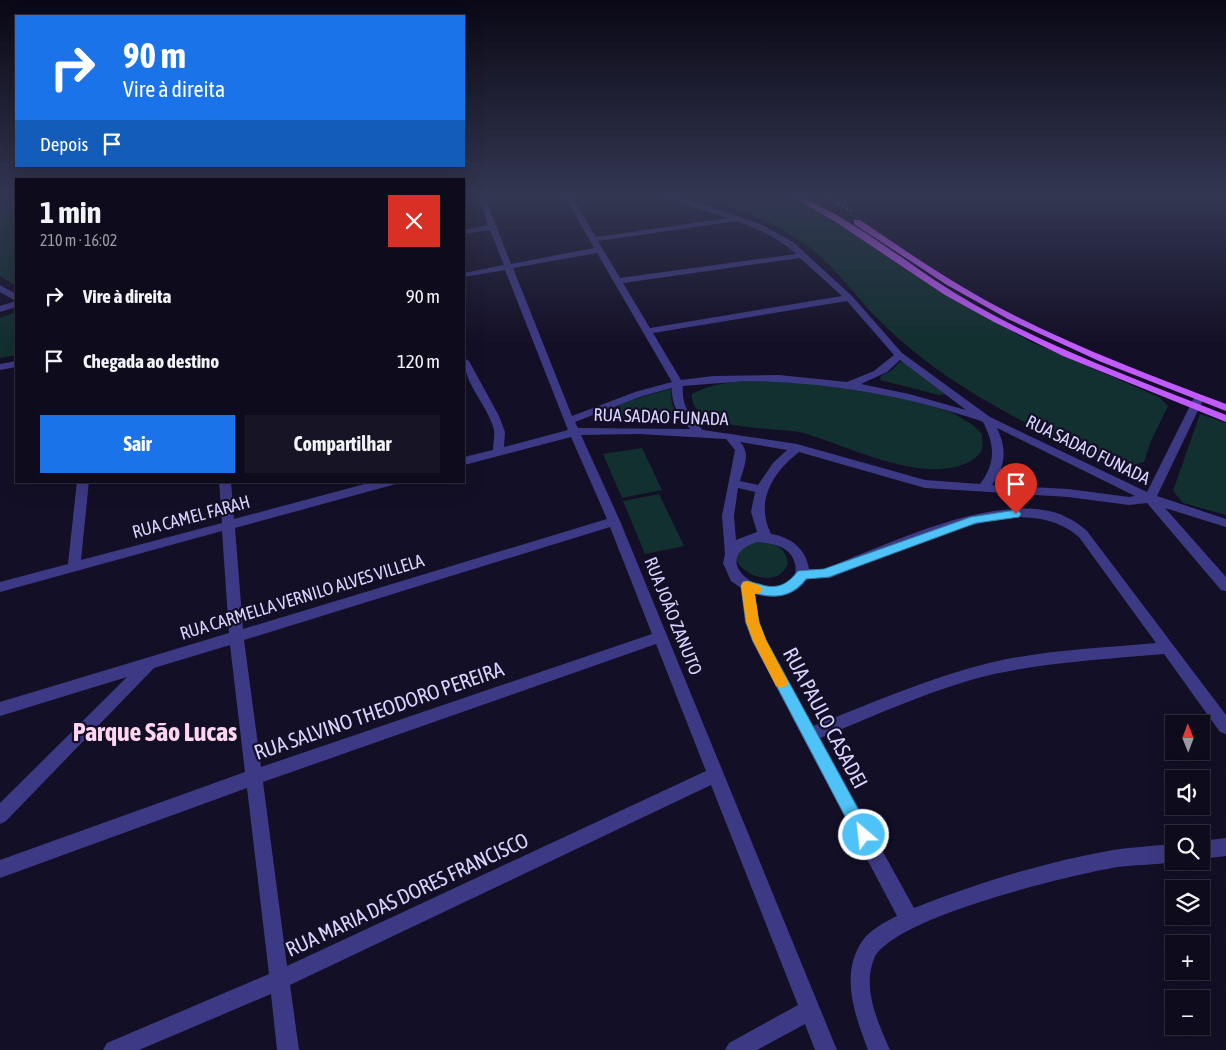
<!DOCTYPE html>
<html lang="pt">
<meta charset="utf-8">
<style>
body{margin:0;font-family:"Asap Condensed",sans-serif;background:#171425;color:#f1f3f6;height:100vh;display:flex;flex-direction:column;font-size:19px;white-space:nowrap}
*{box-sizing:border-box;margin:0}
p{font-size:16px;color:#9b9ba3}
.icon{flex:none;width:28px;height:28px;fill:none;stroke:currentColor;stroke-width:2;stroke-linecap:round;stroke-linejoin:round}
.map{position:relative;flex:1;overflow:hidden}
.drawer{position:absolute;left:15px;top:178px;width:450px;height:305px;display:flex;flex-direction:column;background:#0e0b1c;border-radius:0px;box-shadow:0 5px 20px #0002,0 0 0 1px #2e2b3b}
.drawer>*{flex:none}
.banner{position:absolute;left:15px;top:15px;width:450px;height:152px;border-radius:0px;box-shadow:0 5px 20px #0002,0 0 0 1px #2e2b3b;background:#1a73e8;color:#fff;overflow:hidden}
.needle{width:32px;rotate:359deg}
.buttons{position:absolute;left:1165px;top:715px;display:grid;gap:10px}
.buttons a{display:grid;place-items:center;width:45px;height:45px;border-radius:0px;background:#0e0b1c;box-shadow:0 5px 20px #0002,0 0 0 1px #2e2b3b;font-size:25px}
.pin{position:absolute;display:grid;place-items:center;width:42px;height:42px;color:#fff;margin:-51px -21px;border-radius:50% 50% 50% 0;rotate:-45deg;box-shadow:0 0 5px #0007}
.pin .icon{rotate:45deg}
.me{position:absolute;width:55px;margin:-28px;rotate:332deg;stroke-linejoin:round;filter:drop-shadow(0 0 4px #0008)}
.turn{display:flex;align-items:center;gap:18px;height:105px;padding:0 25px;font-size:22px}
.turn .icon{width:65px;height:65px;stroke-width:2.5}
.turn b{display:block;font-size:35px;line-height:42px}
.then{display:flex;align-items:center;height:48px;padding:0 25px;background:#0003;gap:10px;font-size:19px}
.round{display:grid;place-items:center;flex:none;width:52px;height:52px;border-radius:0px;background:#171425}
.headline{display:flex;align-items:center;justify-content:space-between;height:85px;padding:0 25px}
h1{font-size:30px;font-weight:700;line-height:38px}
.primary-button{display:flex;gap:10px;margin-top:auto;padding:10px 25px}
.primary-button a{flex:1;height:58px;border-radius:0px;background:#1a73e8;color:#fff;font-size:20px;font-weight:700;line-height:58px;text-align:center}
.primary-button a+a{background:#171425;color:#f1f3f6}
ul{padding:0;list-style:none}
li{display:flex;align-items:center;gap:15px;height:65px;padding:0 25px}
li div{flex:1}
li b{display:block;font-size:19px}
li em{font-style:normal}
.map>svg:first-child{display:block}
.green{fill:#12302f}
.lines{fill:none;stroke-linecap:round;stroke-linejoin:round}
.path{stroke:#2fb8b0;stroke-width:2;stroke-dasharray:2 2.5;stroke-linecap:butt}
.minor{fill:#3d3a85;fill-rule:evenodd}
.major{fill:#c25bff;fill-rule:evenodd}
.route{fill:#4fc3f7;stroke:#337fa1}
.slow{fill:#f59e0b}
.labels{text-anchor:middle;stroke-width:4.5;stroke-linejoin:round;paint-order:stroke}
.street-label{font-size:18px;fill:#d9d4ff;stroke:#130f26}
.near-street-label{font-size:21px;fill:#d9d4ff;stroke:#130f26}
.near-district-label{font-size:26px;font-weight:bold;fill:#ffd6f0;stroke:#130f26}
</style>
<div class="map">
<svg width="1226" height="1050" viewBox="0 0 1226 1050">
<rect width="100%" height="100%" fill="#130f26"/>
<!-- green -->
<g class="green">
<polygon points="0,197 16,197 16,286 0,276"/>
<path d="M694,197H790L807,204L915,275L1029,341L1159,397L1168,406L1151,441L1144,462C1136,464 1127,467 1118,465C1099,461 1079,450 1062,441C998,410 930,372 879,320C854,295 835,265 805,244C773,221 733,205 694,197Z"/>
<polygon points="16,312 16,355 0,358 0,318"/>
<polygon points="904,361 947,394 939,395 880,380 881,376 892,370 900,362"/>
<path d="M768,380L843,385L920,402L953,413L973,425L982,434C982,438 983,445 982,449C981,454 974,459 969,462C924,485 850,447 804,433C778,426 689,433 692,394C715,381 743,381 768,380Z"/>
<path d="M672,389C670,400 672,408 680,416L678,419H600L596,415C620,402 646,395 672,389Z"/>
<polygon points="1200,414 1226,423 1226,515 1183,503 1173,491"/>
<polygon points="642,448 662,490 622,498 603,454"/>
<polygon points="659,494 684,546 645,554 623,501"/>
<path d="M764,540C776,545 786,548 788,563C780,587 746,579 736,560C739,540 746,543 764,540Z"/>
</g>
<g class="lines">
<!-- path -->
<polyline class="path" points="826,198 854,212"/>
<!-- minor -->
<g class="minor">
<path d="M478,197H485L511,264L594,248L565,197H572L596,237L728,218L660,197H673L709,206L760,224L793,242L852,296L902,353L990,417L1147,492L1194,398L1199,395L1203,396L1204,398L1157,496L1226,519V527L1165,508L1226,577V591L1221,590L1147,503L1129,505L1068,497L925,488L799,452C772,473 755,502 771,534C791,537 806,549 809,569H824C886,545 977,500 1043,510C1059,512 1075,520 1087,531L1226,715V734L1220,732L1164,654C1107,659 1050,662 994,674C934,688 877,715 820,738L914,908C977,883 1045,862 1113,850C1133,847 1153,846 1174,844V861H1176C1155,866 1133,864 1112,868C1067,876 891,918 874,959C862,988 878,1023 890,1050H868C855,1015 839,974 863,940C871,929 885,922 897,916L752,641L745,622L741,588L731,581L723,563L725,554L722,516L735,450L726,439L639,434L581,435L620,521L837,1050H815L805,1024L757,1050H725L729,1043L798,1005L711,785L290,985L299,1050H277L271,994L139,1050H103L107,1043L269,974L247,788L0,878V860L245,772L230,645L154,668L6,821L0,824V803L127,677L0,716V702L229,633L222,531L0,592V582L68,564L77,481H89L81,560L222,523L219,481H231L234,519L376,481H398L396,484L235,528L243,629L607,519L571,437L464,465V457L493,450C493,444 495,436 494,430C488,405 464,385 464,358L469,361L499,416L505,432L504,447L568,430L505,270L464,277V273L504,265L490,230L464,234V230L488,225ZM737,221C758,229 779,238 796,254L620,278L598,241ZM597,253L672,382L635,392L572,416L513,268ZM800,258L842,296L650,328L623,283ZM847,301L894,355L874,371L847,382L779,375L713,376L681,380L653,333ZM900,360L966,410L909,394L861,384L887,372ZM746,381C826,382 903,395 978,420L983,422C995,445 996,463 980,484L925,480L797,444L703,430C690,417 681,405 683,386ZM672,388C671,404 679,417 690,429L578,428L575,422L642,396ZM997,428L1135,496L1129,497L1068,489L992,485C1006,466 1007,449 997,428ZM740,442L787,450L773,463L758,485L740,481C744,467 751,453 740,442ZM738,488L755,492L751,512L757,532L736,540L734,516ZM1018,517C1042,518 1060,521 1079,537L1156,643C1101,648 1046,650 993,662C931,677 872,703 813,726L766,640L759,622L755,594C774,600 796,597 807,579L830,578L908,546L964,527L991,521ZM610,527L652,634L261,767L244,640ZM757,542C767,543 778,544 786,550C798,559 800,578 785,584C754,597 710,557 757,542ZM656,644L706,771L287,966L263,782Z"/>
<polygon points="0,285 16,294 16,301 0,292"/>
<polygon points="16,301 16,307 0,312 0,306"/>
<polygon points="16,361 16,367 0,370 0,364"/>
<polygon points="1226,838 1226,856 1201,859 1201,841"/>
</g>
<!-- major -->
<g class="major">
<path d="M793,197C820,197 906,261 933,279C1023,339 1127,375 1226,415V422L1063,356L994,322L945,295L834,221Z"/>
<path d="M854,220H860C901,248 942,276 985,300C1062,342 1144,373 1226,404V411L1099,361L1008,319L947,285L854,224Z"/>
</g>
</g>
<!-- sky -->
<linearGradient id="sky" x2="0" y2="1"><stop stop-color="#0a0815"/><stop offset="0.57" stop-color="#333752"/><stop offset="1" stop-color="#333752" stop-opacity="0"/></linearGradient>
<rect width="1226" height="344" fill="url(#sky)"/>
<!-- route -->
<path class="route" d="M1016,510L1019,511L1021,514L1019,517L976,523L829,577L806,579C792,597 776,599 754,593L759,622L766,640L869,829L872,835L869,841L864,843L858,841L753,641L746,622L741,586L743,582C749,580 753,583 759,584C777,590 787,585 798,571L824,569L971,517Z"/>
<!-- slow -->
<polygon class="slow" points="747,581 760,586 762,589 760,593 755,594 759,622 766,640 788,682 786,686 781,688 776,686 753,641 746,622 741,586 743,582"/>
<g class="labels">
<!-- street labels -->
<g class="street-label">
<text transform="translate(661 417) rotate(2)" y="6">RUA SADAO FUNADA</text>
<text transform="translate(1088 450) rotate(26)" y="6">RUA SADAO FUNADA</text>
<text transform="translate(191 517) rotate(-15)" y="6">RUA CAMEL FARAH</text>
<text transform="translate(302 597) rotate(-17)" y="6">RUA CARMELLA VERNILO ALVES VILLELA</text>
<text transform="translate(673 616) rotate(68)" y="6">RUA JOÃO ZANUTO</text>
</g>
<!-- near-street labels -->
<g class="near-street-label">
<text transform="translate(379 711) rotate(-19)" y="7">RUA SALVINO THEODORO PEREIRA</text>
<text transform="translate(825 718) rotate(62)" y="7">RUA PAULO CASADEI</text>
<text transform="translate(407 895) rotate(-25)" y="7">RUA MARIA DAS DORES FRANCISCO</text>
</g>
<!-- near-district labels -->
<g class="near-district-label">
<text x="155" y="741">Parque São Lucas</text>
</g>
</g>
</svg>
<div class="buttons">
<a><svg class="needle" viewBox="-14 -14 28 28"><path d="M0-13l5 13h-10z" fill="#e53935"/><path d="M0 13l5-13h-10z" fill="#9b9ba3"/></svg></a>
<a><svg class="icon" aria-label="sound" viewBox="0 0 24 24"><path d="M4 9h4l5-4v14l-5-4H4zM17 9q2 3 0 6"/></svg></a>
<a><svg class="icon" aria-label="search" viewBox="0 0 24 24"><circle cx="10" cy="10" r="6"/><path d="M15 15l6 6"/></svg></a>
<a><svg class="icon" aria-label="layers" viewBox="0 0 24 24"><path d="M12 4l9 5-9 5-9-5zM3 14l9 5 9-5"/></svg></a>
<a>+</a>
<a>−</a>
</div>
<div class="pin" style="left:1016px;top:514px;background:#d93025"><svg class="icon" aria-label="arrive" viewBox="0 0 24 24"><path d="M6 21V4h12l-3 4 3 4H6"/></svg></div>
<svg class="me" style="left:864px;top:835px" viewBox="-20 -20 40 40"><circle r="17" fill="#4fc3f7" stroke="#fff" stroke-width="3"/><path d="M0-11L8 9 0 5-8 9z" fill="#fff"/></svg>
<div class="banner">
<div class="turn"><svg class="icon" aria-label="right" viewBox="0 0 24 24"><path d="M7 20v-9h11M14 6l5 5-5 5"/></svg><div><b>90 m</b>Vire à direita</div></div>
<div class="then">Depois<svg class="icon" aria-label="arrive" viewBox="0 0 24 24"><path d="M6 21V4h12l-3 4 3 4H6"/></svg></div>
</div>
<section class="drawer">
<div class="headline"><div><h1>1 min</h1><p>210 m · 16:02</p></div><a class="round" style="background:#d93025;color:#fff"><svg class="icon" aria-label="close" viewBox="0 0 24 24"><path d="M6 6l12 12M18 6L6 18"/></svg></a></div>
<ul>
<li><svg class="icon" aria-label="right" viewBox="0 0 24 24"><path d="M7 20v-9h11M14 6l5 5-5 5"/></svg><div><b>Vire à direita</b></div><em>90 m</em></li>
<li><svg class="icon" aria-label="arrive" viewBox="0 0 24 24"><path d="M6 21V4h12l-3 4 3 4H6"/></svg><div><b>Chegada ao destino</b></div><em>120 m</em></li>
</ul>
<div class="primary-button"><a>Sair</a><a>Compartilhar</a></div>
</section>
</div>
